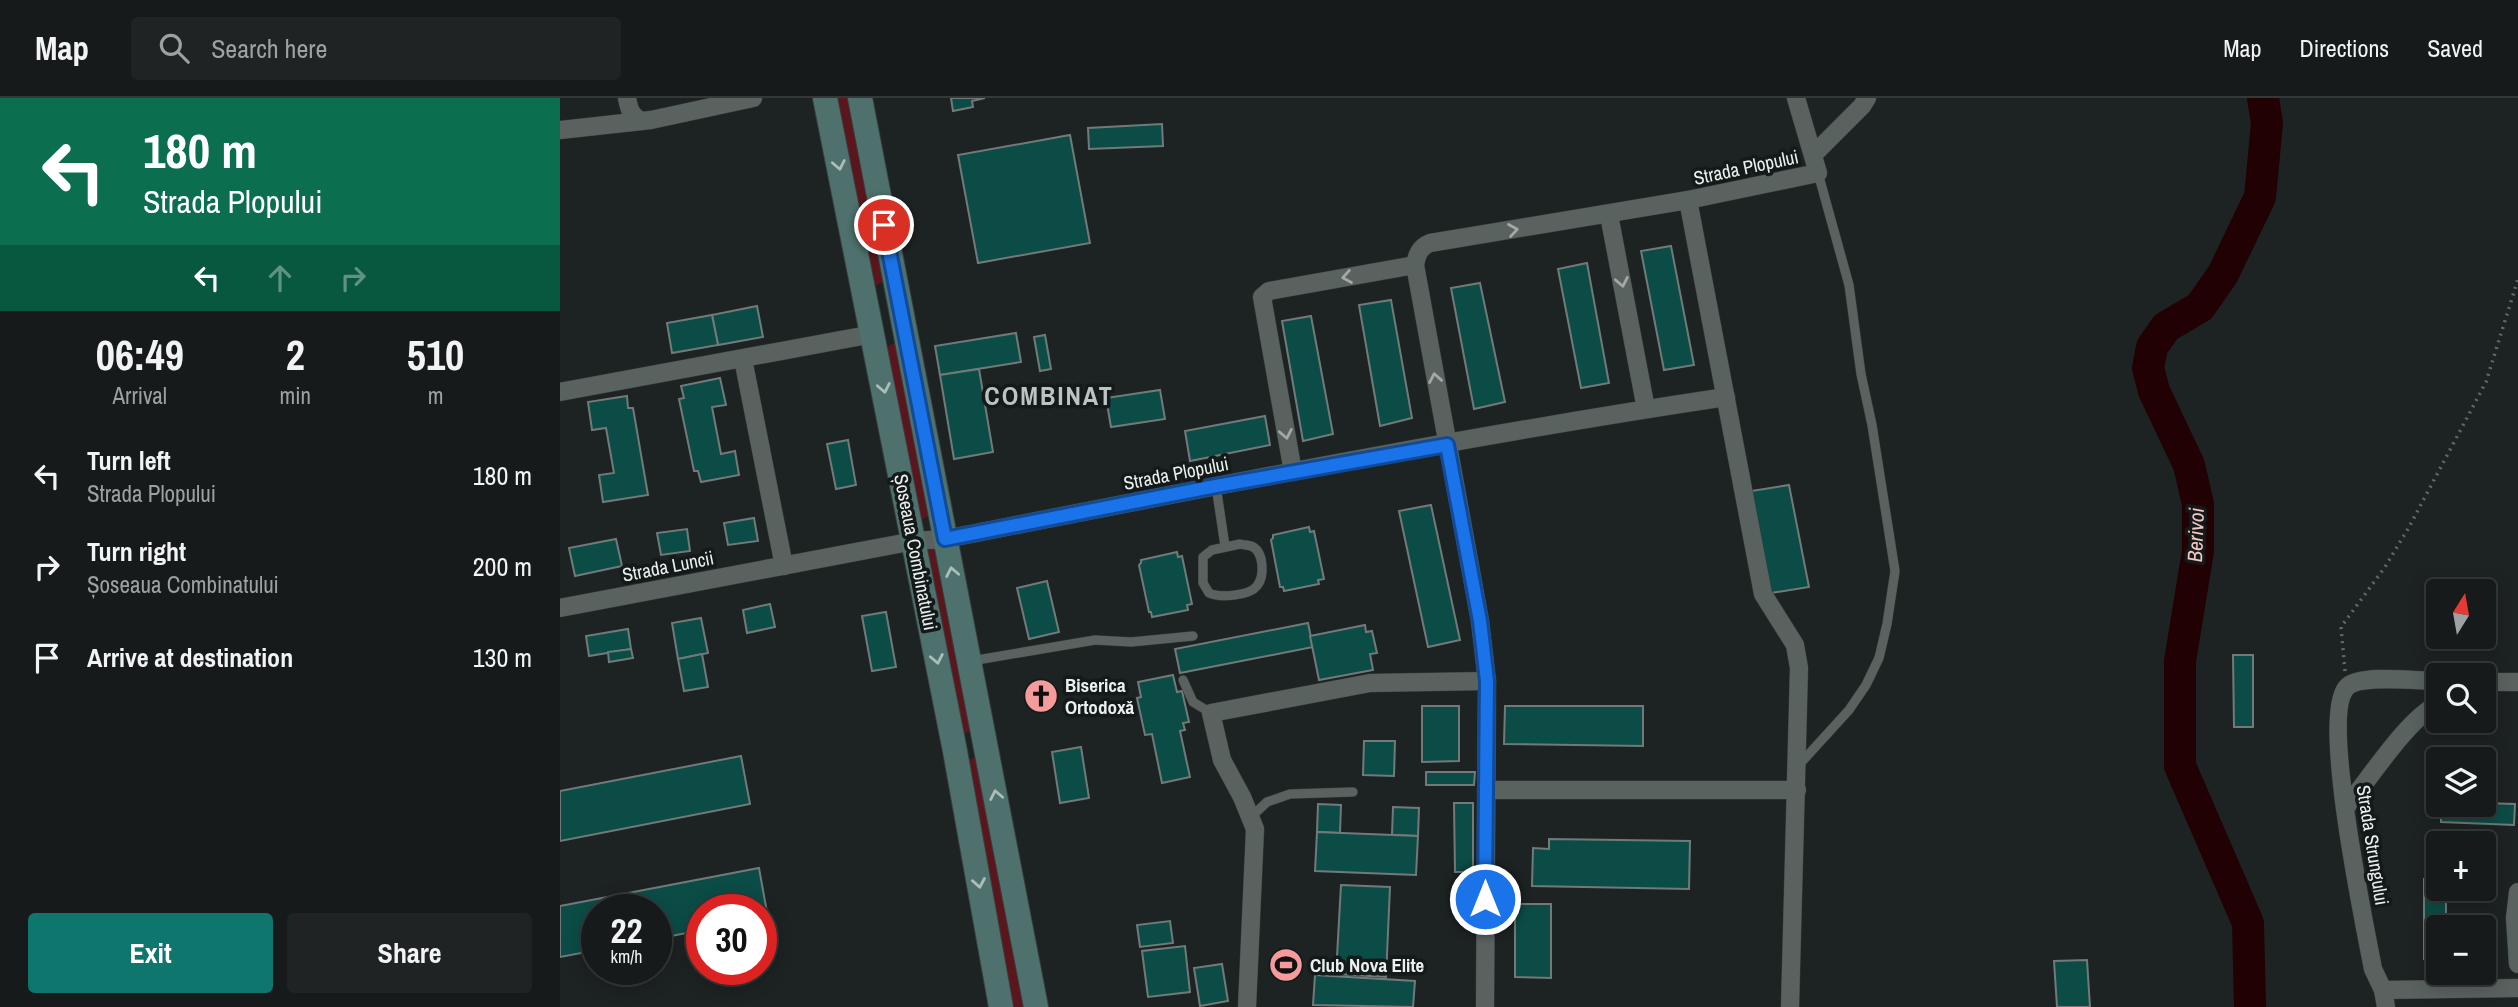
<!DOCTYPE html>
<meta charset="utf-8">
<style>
body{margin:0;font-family:"Archivo Narrow",sans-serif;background:#1f2323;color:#f1f3f6;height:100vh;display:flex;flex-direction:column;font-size:26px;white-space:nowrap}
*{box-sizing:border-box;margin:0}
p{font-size:23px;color:#9ea1a2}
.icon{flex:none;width:38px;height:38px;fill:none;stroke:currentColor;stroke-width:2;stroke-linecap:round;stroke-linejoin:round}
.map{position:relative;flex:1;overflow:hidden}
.drawer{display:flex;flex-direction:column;background:#161a1a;width:560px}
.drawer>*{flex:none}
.hud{background:#0b6e4f;color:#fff;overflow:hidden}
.needle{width:46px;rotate:11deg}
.fabs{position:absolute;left:1866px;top:481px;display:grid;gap:14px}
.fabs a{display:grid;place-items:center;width:70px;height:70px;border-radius:7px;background:#161a1a;box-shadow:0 4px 18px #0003,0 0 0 2px #353839;font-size:35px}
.speed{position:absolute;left:21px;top:796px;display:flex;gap:14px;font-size:35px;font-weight:700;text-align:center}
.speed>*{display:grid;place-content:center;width:91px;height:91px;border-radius:50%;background:#161a1a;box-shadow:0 4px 18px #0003,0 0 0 2px #353839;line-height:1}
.speed small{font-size:18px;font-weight:400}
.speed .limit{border:10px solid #d22;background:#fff;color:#111}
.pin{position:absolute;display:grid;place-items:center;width:60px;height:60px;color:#fff;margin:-30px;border:4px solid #fff;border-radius:50%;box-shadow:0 2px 7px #0007}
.me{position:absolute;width:77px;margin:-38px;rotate:0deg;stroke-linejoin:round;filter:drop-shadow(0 0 5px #0008)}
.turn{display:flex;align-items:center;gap:24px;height:147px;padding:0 28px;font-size:32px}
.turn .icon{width:91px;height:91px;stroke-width:2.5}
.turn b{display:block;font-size:49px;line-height:60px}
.lanes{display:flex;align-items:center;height:66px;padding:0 28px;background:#0003;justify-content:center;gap:35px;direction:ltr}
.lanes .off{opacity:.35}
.eta{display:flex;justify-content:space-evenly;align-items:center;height:119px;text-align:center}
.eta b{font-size:42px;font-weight:700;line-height:49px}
.cta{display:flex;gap:14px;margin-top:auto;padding:14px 28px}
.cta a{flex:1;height:80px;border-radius:7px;background:#0f766e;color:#fff;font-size:28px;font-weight:700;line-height:80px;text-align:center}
.cta a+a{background:#1f2323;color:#f1f3f6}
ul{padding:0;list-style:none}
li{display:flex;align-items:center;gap:21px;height:91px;padding:0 28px}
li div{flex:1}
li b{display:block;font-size:26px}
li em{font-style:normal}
header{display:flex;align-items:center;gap:42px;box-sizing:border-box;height:98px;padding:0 35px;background:#161a1a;border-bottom:2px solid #353839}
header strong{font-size:33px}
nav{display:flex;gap:38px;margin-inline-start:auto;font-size:24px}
.search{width:490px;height:63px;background:#1f2323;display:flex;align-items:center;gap:18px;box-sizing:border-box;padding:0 24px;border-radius:7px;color:#9ea1a2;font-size:26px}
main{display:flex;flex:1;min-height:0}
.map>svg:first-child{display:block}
.green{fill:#5b151d}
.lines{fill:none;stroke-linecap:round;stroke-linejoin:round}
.river{stroke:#210103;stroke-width:32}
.building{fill:#0c4c46;stroke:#727a79;stroke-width:2}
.lane-casing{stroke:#393e3e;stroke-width:10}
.street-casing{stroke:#393e3e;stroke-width:19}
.secondary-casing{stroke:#393e3e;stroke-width:26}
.path{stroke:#636867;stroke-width:3.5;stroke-dasharray:2 5;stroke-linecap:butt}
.lane{stroke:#5a6260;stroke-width:9}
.street{stroke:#5a6260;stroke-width:18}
.secondary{stroke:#4e716d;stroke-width:24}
.oneway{stroke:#acbdbb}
.oneway2{stroke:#a2a9a8}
.route-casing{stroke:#114b97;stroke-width:18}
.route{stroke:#1a73e8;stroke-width:12}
.labels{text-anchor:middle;stroke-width:7;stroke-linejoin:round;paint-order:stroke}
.street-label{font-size:19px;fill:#ebf0ef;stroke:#131a19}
.poi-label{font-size:19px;font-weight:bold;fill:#ebf0ef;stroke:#131a19;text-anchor:start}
.water-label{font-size:21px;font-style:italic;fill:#f3c5c4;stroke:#131a19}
.district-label{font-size:26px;font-weight:bold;letter-spacing:2px;fill:#bbc4c3;stroke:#131a19}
</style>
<header>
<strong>Map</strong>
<div class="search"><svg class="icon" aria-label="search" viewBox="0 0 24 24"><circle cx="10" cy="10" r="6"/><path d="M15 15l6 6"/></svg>Search here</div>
<nav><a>Map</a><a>Directions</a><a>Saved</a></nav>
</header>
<main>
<section class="drawer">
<div class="hud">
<div class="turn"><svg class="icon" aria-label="left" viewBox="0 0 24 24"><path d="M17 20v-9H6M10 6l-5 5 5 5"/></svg><div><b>180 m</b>Strada Plopului</div></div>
<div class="lanes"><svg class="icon" aria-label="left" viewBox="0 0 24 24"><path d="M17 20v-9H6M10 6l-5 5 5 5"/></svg><svg class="icon off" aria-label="ahead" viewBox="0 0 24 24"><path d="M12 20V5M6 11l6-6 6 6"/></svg><svg class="icon off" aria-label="right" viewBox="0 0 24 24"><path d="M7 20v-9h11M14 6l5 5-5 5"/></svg></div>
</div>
<div class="eta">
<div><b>06:49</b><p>Arrival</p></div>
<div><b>2</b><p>min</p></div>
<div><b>510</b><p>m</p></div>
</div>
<ul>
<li><svg class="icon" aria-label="left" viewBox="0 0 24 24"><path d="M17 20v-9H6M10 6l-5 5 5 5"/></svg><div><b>Turn left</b><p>Strada Plopului</p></div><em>180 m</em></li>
<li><svg class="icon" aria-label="right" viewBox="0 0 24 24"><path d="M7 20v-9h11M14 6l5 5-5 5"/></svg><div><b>Turn right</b><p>Șoseaua Combinatului</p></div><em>200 m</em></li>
<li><svg class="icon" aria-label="arrive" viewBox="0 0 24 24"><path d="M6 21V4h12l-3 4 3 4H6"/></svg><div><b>Arrive at destination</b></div><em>130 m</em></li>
</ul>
<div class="cta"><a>Exit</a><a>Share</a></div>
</section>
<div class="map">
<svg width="1958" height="909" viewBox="0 0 1958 909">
<rect width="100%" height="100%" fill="#1d2322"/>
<!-- green -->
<g class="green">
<polygon points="274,0 291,0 325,183 317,187 312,186"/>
<polygon points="335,245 339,246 371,417 362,421 358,420 325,250"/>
<polygon points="373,450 376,451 411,633 402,636 366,454"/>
<polygon points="415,659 418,659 467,909 450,909 407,663"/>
</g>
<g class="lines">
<!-- river -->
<polyline class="river" points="1690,909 1688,825 1620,668 1620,563 1638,453 1638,406 1629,367 1594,293 1588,270 1592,249 1606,229 1640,209 1663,176 1700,99 1707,25 1703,0"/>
</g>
<!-- building -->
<g class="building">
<polygon points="391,0 425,0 412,3 413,9 393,13"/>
<polygon points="602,26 603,48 529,51 528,30"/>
<polygon points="510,37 530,145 418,165 398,57"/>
<polygon points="1111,148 1134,267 1104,272 1081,153"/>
<polygon points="1027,165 1049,285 1021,290 998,171"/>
<polygon points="920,185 945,304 914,311 891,190"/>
<polygon points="831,202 852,320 820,328 799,207"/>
<polygon points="197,208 203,239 158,247 152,217"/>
<polygon points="152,217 158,247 112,255 107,225"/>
<polygon points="751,218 773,336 743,343 722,223"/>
<polygon points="456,235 461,264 380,277 375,248"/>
<polygon points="485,237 491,271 480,273 474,239"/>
<polygon points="419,271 433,354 394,361 380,277"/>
<polygon points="160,280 166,307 152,309 161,356 175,353 179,377 141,384 138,373 134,373 119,301 124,300 121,288"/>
<polygon points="600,292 605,321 551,329 546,300"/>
<polygon points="67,298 68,310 73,310 88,397 43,404 39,377 54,375 46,330 32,332 28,304"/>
<polygon points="705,318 710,347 630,363 625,333"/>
<polygon points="288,342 296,387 276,391 267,346"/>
<polygon points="1229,387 1249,489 1211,495 1191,393"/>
<polygon points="871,407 900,542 868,549 839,413"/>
<polygon points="194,420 198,443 168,447 164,425"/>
<polygon points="749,429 750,434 754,433 764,481 758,482 759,486 724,493 723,489 720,489 711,442 713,440 713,437"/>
<polygon points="127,431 130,453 101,457 97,435"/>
<polygon points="56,441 62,468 15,478 9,450"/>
<polygon points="617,454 618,459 622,458 632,506 627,507 628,512 592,519 591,514 589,514 579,467 581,465 581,462"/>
<polygon points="487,483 499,534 469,541 457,490"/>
<polygon points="210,506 215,529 187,535 183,512"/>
<polygon points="326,514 336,569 312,573 302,518"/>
<polygon points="141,520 148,555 118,561 112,525"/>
<polygon points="748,525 753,549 620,575 615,551"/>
<polygon points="805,527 806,534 812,533 817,555 810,556 813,572 759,582 750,538"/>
<polygon points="68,531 71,551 29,558 26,538"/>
<polygon points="71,551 73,560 49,564 48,554"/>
<polygon points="142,556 148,589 124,593 118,561"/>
<polygon points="1673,557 1693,557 1693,629 1674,629"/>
<polygon points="613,577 617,594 622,593 629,624 623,625 625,632 620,633 630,679 602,685 592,636 585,637 577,600 581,599 578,584"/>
<polygon points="862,608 899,608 899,663 862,664"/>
<polygon points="945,608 1083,608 1083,648 944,646"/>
<polygon points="804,643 835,643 834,678 803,677"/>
<polygon points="521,649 529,700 500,705 492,654"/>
<polygon points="181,658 190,706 0,743 0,693"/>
<polygon points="866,674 915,674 914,687 866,687"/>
<polygon points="894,705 913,705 913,774 895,774"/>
<polygon points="1923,705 1955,706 1954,727 1881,724 1881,707 1923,707"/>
<polygon points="758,706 781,707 780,735 757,734"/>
<polygon points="833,709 859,710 858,738 832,737"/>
<polygon points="757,734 858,738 856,777 755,773"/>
<polygon points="989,741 1130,743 1129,791 972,788 973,750 989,751"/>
<polygon points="199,770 208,820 201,821 201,812 142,812 142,832 96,841 96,812 37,812 37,852 0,859 0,808"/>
<polygon points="1864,781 1878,781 1878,791 1886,791 1886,830 1878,830 1878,861 1864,861"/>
<polygon points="781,787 830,789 826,879 776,876"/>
<polygon points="955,806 991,806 991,880 955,879"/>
<polygon points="610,823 613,845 580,849 577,827"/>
<polygon points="625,848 630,894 588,899 582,853"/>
<polygon points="1527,862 1530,909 1497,909 1494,863"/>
<polygon points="662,866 668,903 640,908 634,870"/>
<polygon points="755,877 855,883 853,909 753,907"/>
</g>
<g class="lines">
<!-- lane casing -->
<g class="lane-casing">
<g id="lane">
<polyline points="656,388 665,448"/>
<path d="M680,446C684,447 688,447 691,448C704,453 705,478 697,488C689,498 660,500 649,495L643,485V459L652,452Z"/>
<polyline points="411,563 535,542 571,544 633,538"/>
<polyline points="623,582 633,604 651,615"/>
<polyline points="1237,669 1289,612 1306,587 1319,560 1327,526 1335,473 1312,327 1301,276 1289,187 1258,75"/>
<polyline points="690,720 707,704 730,696 793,694"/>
</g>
</g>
<!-- street casing -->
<g class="street-casing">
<g id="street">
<path d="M67,0C69,11 71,18 81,23"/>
<polyline points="0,32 91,22 193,0"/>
<polyline points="1254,56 1302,8 1307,0"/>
<polyline points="1049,117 1086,311"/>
<polyline points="183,261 224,468"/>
<polyline points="0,294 313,236"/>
<polyline points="733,374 702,199 709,193 855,167"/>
<path d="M0,510L354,443L385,441C645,390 905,338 1166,299"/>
<polyline points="1923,584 1958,584"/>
<polyline points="926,692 1237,692"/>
<path d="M1785,710C1809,682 1847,621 1878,606"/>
<polyline points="1958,794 1955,820 1958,866"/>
<polyline points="1823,892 1958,890"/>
<polyline points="687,909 695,731 682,699 662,662 651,615 810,585 927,583"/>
<path d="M925,909L927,583L920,523L855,167C857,156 860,149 870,145L1128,102"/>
<polyline points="1230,909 1239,570 1235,547 1203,496 1128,102 1258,75 1236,0"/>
<path d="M1826,909L1823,892L1813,871C1805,828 1759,612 1788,588C1802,576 1858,583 1878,583"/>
</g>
</g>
<!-- secondary casing -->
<g class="secondary-casing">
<g id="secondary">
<polyline points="265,0 395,653 441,909"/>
<polyline points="300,0 476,909"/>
</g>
</g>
<!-- path -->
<polyline class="path" points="1785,573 1781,529 1825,469 1848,431 1926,284 1958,181"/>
<!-- lane -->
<use href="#lane" class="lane"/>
<!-- street -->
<use href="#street" class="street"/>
<!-- secondary -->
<use href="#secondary" class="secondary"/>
</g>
<!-- one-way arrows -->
<defs><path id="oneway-chevron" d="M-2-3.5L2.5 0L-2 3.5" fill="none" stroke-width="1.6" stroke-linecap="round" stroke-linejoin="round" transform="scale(1.75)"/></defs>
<g class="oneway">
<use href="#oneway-chevron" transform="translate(279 67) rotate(79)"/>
<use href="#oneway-chevron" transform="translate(324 290) rotate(79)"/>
<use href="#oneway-chevron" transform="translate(392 474) rotate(-101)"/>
<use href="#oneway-chevron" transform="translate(377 561) rotate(79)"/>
<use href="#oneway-chevron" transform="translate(436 697) rotate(-101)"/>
<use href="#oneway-chevron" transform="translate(419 785) rotate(80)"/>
</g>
<g class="oneway2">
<use href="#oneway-chevron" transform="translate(953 132) rotate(-9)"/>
<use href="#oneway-chevron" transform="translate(787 179) rotate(170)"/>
<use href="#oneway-chevron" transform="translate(1062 184) rotate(79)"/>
<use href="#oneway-chevron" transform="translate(875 280) rotate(-100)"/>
<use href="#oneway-chevron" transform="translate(726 336) rotate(79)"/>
</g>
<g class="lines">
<!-- route casing -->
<g class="route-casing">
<polyline id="route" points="324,127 385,441 656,388 887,347 920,523 927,583 925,801"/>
</g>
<!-- route -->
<use href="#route" class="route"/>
</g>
<!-- icons -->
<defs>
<g id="church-disc" transform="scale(1.75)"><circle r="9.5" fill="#f59b9c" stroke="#131a19"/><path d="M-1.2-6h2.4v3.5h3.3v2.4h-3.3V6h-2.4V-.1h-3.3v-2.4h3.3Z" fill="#111"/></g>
<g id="stadium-disc" transform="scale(1.75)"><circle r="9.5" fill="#f59b9c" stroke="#131a19"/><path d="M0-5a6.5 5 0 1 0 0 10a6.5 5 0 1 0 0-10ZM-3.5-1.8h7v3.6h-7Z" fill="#111"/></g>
</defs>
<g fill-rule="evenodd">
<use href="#church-disc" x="481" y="598"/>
<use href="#stadium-disc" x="726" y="867"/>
</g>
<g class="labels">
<!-- street labels -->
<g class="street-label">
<text transform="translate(1186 69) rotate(-12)" y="7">Strada Plopului</text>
<text transform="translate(616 375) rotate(-11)" y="7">Strada Plopului</text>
<text transform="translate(356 454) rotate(79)" y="7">Șoseaua Combinatului</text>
<text transform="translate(108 468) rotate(-11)" y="7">Strada Luncii</text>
<text transform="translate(1813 747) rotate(81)" y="7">Strada Strungului</text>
</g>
<!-- poi labels -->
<g class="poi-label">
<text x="505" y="594">Biserica<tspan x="505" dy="22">Ortodoxă</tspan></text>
<text x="750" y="874">Club Nova Elite</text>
</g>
<!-- water labels -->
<g class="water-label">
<text transform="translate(1636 437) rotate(-88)" y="7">Berivoi</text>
</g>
<!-- district labels -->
<g class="district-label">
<text x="489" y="307">COMBINAT</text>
</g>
</g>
</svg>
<div class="fabs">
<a><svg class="needle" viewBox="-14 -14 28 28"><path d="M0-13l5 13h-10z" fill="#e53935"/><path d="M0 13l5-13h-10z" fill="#9ea1a2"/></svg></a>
<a><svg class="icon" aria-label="search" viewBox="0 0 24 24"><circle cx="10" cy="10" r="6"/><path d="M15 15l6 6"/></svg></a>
<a><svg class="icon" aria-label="layers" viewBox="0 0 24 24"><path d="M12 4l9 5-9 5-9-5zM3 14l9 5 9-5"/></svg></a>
<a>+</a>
<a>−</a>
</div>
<div class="speed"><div>22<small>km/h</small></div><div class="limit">30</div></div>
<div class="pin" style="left:324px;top:127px;background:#d93025"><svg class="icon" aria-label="arrive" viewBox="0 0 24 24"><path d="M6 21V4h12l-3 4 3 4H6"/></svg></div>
<svg class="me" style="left:925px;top:801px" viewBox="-20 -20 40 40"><circle r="17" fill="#1a73e8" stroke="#fff" stroke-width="3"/><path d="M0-11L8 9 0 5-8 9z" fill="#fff"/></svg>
</div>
</main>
